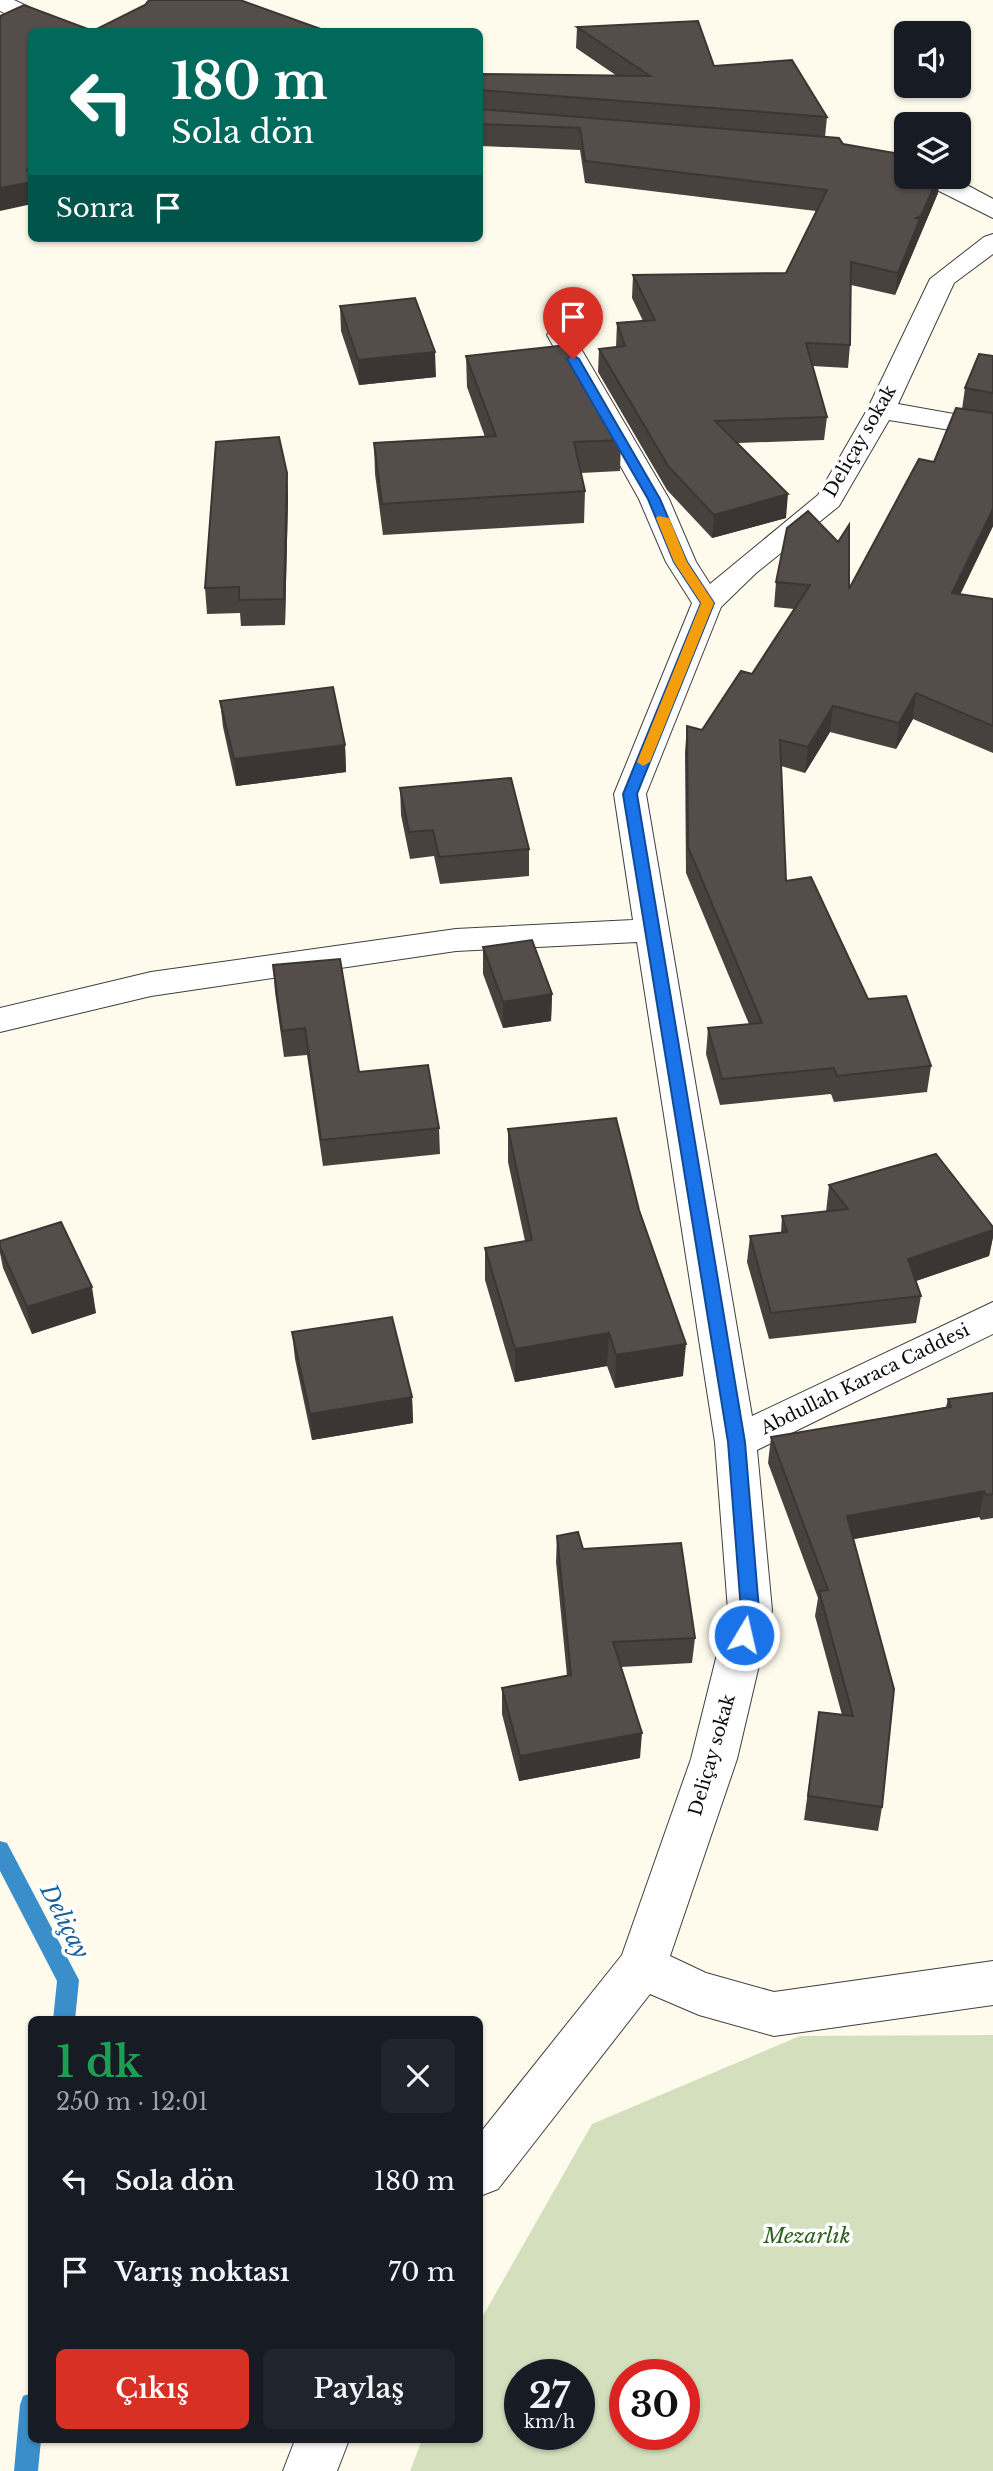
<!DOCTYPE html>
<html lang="tr">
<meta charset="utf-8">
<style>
body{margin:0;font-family:"Libre Baskerville",serif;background:#20242c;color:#f1f3f6;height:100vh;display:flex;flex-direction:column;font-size:26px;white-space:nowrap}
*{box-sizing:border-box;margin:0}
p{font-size:23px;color:#9ea1a6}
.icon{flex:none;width:38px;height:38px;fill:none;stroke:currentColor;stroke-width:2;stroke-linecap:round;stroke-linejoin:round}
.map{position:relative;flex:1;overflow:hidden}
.side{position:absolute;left:28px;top:2016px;width:455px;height:427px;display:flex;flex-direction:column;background:#171b24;border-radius:10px;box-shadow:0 2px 5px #0004}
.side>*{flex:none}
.banner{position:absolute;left:28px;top:28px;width:455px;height:214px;border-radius:10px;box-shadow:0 2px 5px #0004;background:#00695c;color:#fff;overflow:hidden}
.buttons{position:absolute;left:894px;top:21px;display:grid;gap:14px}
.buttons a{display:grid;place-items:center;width:77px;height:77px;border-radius:10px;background:#171b24;box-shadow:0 2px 5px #0004;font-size:35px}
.speed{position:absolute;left:504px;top:2359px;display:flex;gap:14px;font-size:35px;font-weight:700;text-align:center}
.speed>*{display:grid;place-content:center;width:91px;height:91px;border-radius:50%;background:#171b24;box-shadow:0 2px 5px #0004;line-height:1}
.speed small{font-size:18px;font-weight:400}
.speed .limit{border:10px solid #d22;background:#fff;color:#111}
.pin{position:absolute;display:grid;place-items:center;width:60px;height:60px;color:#fff;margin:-72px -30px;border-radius:50% 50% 50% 0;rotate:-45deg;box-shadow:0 0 7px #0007}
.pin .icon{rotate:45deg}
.me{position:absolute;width:77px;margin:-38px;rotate:9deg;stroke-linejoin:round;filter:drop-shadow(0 0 5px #0008)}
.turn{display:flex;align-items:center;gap:24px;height:147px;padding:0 28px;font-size:32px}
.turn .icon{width:91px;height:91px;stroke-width:2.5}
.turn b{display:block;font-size:49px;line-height:60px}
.then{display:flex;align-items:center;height:66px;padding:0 28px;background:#0003;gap:14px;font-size:26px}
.round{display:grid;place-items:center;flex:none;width:74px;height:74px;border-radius:10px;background:#20242c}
.summary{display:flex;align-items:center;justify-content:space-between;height:119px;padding:0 28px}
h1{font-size:42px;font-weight:600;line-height:52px;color:#1e9e55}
.primary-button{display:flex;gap:14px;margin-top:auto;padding:14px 28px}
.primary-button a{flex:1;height:80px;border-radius:10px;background:#d93025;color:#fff;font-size:28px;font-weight:600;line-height:80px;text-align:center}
.primary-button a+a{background:#20242c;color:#f1f3f6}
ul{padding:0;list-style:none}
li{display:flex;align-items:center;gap:21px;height:91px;padding:0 28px}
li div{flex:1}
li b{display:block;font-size:26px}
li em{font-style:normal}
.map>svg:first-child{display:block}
.cemetery{fill:#d4dfbe;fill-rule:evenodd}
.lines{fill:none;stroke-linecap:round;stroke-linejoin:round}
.stream{fill:#3a8fca;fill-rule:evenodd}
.street-casing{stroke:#3f3f3f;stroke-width:2}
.street{fill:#fff;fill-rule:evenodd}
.wall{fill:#48423f}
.shaded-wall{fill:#3b3633}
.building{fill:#544d49;stroke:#3b3633;stroke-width:2}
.route{fill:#1a73e8;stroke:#114b97;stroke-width:2}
.slow{fill:#f59e0b}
.labels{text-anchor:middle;stroke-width:7;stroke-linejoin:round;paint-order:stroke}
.street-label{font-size:18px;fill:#0c0c0c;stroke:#fff}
.near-park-label{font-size:21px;font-style:italic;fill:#2c621e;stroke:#fff}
.near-water-label{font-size:23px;font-style:italic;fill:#19619a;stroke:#fff}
</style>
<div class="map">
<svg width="993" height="2471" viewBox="0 0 993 2471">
<rect width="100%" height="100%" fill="#fffbec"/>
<!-- cemetery -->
<path class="cemetery" d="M993,2035V2471H410L422,2440H480V2321L592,2124L800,2036ZM520,2375H579V2434H520ZM625,2375H684V2434H625Z"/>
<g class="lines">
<!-- stream -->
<g class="stream">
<polygon points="0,1841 7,1843 79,1980 75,2020 53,2020 57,1981 0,1871"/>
<polygon points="32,2393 32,2440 41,2440 38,2471 14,2471 20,2405 23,2396"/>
</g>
<!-- street casing -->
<g class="street-casing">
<g id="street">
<polygon points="0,0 14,0 71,27 74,32 44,32 0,11"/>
<polygon points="918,177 952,177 993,199 993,218 921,182"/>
<polygon points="993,234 993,254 954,283 898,404 993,421 993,437 889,420 839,506 756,573 721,607 646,794 752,1416 993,1302 993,1334 757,1450 772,1610 737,1759 670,1956 706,1973 774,1992 993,1961 993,2005 774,2036 699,2015 650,1994 498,2189 480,2196 480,2133 622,1955 691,1759 728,1610 715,1442 637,942 456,951 151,996 0,1032 0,1008 151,972 456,929 633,920 614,794 692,603 666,562 639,499 547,335 550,329 570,329 573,335 669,499 696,562 710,584 818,495 867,410 930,279 984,237"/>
<polygon points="295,2440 349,2440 337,2471 283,2471"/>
</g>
</g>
<!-- street -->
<use href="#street" class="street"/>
</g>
<!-- wall -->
<g class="wall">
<polygon points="577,27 714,66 827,117 825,137 843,144 938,193 895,295 851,285 850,345 848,368 812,366 827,417 824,440 738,443 786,518 712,538 667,490 598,372 599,349 616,347 617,323 643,321 632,298 633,275 786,273 816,211 585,183 580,150 480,146 480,74 617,76 576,48"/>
<polygon points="340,306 436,377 359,385 341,331"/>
<polygon points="466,356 621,440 620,471 581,473 585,491 584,523 383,535 375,474 374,443 485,437 467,387"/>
<polygon points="993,356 993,526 960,595 993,599 993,753 913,719 896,749 830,732 805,773 781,766 786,881 868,999 931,1066 927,1092 834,1102 831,1094 720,1105 706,1054 708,1028 749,1024 686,873 685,752 687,726 702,730 752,674 794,609 774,607 776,582 849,589 934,462 962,409 965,388"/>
<polygon points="287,473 288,499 285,625 241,626 240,613 207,614 205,588"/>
<polygon points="220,701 345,745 346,772 236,786 223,727"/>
<polygon points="400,788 529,849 529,876 440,884 434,856 410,859 401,815"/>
<polygon points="483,947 552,994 551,1021 503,1028 483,974"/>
<polygon points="273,965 359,1072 439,1128 440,1154 323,1166 307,1055 284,1057 275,992"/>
<polygon points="508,1129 639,1210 683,1376 615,1388 607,1366 515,1382 485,1280 485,1248 525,1241 508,1162"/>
<polygon points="829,1185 993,1227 993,1237 989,1256 916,1281 921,1296 916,1323 769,1339 747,1262 750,1236 781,1233 782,1216 826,1212"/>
<polygon points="0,1241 96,1313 32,1334 3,1268 0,1253"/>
<polygon points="292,1332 412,1397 413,1423 312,1440 295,1359"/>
<polygon points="993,1393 993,1518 981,1520 979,1517 853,1539 882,1807 878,1831 804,1820 819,1712 842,1715 815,1616 818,1598 768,1463 771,1437 946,1407 948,1399"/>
<polygon points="557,1536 583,1549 695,1638 692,1663 621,1667 640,1758 519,1781 502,1714 502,1688 567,1676 556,1562"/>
</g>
<!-- shaded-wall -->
<g class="shaded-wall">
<polygon points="32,168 32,204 0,211 0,188"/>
<polygon points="938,177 940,177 938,193 895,295 898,273 916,218"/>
<polygon points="435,352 436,377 359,385 358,360"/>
<polygon points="287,473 288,499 285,625 284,599"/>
<polygon points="788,494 786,518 712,538 714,515"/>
<polygon points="993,509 993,526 948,619 952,593"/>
<polygon points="916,693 913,719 896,749 899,723"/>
<polygon points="833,706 830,732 805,773 808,747"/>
<polygon points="345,745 346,772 236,786 234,759"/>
<polygon points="552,994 551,1021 503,1028 503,1002"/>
<polygon points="993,1230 993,1237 989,1256 904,1285 908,1259"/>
<polygon points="92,1287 96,1313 32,1334 27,1307"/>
<polygon points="609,1333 607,1366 515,1382 515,1349"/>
<polygon points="686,1344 683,1376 615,1388 616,1355"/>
<polygon points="412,1397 413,1423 312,1440 310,1414"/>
<polygon points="984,1491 979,1517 843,1541 847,1516"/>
<polygon points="642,1733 640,1758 519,1781 520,1756"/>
</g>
<!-- building -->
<g class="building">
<polygon points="149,0 240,0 329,32 32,32 32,168 27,170 32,176 32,182 0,188 0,16 24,5 93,31 145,5"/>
<polygon points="698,21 714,66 792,60 827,117 480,90 480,74 650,76 577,27"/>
<polygon points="480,108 480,109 839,138 843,144 906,155 906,177 938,177 921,216 916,218 920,219 898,273 851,262 850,345 806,343 827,417 715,421 788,494 714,515 668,466 599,349 625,346 617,323 655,320 633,275 786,273 827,190 585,161 580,128 480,124"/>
<polygon points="415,298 435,352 358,360 340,306"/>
<polygon points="567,345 621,440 574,442 585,491 382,504 374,443 496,436 466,356"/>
<polygon points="979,354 993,356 993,393 965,388"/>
<polygon points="956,408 993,413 993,509 952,593 993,599 993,726 916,693 899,723 833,706 808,747 780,740 786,881 811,877 868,999 906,996 931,1066 837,1076 834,1068 722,1079 708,1028 762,1023 688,847 687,726 702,730 741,671 752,674 810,585 776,582 787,528 808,511 838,542 849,525 849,589 919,459 934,462"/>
<polygon points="279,437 287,473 284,599 239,600 239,587 205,588 216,442"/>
<polygon points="333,687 345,745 234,759 220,701"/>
<polygon points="511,778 529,849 439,857 433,830 409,832 400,788"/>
<polygon points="532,940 552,994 503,1002 483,947"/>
<polygon points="340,959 359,1072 428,1065 439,1128 321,1140 305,1028 282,1031 273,965"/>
<polygon points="616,1118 639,1210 686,1344 616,1355 609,1333 515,1349 485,1248 532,1240 508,1129"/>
<polygon points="936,1154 993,1227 993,1230 908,1259 921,1296 771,1313 750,1236 787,1232 782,1216 848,1209 829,1185"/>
<polygon points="61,1222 92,1287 27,1307 0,1247 0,1241"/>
<polygon points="392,1317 412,1397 310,1414 292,1332"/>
<polygon points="993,1393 993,1494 986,1495 984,1491 847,1516 894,1689 882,1807 808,1796 819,1712 853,1716 819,1591 828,1590 771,1437 951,1407 948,1399"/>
<polygon points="578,1532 583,1549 681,1543 695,1638 613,1642 642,1733 520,1756 502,1688 571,1675 557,1536"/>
</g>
<!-- route -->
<polygon class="route" points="573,355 579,359 660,499 687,562 714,603 637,794 745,1442 759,1610 753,1635 744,1642 735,1635 741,1610 728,1442 623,794 701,603 674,562 648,499 567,359"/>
<!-- slow -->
<polygon class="slow" points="658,516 669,518 687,562 714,603 650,762 643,766 637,762 701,603 674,562 656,518"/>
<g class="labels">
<!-- street labels -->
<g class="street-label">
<text transform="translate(860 441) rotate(-60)" y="6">Deliçay sokak</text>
<text transform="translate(865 1379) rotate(-26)" y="6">Abdullah Karaca Caddesi</text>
<text transform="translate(712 1755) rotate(-74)" y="6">Deliçay sokak</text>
</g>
<!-- near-park labels -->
<g class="near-park-label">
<text x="807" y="2243">Mezarlık</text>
</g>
<!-- near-water labels -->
<g class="near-water-label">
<text transform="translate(65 1921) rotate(63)" y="8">Deliçay</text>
</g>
</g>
</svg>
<div class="buttons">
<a><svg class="icon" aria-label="sound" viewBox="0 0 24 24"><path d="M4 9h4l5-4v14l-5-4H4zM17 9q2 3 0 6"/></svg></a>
<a><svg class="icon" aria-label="layers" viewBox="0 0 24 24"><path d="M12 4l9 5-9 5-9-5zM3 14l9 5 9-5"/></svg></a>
</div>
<div class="speed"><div>27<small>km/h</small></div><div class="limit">30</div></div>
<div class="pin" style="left:573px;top:359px;background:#d93025"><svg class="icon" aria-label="arrive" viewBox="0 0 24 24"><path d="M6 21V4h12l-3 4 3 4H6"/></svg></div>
<svg class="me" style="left:744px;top:1635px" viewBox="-20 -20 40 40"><circle r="17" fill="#1a73e8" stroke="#fff" stroke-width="3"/><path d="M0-11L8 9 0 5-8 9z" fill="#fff"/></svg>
<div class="banner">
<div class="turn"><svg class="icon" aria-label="left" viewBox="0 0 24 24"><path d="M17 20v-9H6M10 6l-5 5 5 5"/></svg><div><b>180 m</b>Sola dön</div></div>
<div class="then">Sonra<svg class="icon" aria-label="arrive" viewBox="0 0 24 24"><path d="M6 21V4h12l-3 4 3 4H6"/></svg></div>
</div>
<section class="side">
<div class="summary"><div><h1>1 dk</h1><p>250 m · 12:01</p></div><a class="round"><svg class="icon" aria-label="close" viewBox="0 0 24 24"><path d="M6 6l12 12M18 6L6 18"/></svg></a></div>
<ul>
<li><svg class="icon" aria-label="left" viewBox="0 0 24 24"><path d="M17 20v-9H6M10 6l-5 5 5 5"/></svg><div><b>Sola dön</b></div><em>180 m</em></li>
<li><svg class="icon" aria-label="arrive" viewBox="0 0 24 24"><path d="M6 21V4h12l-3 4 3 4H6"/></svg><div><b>Varış noktası</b></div><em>70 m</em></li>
</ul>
<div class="primary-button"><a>Çıkış</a><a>Paylaş</a></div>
</section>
</div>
